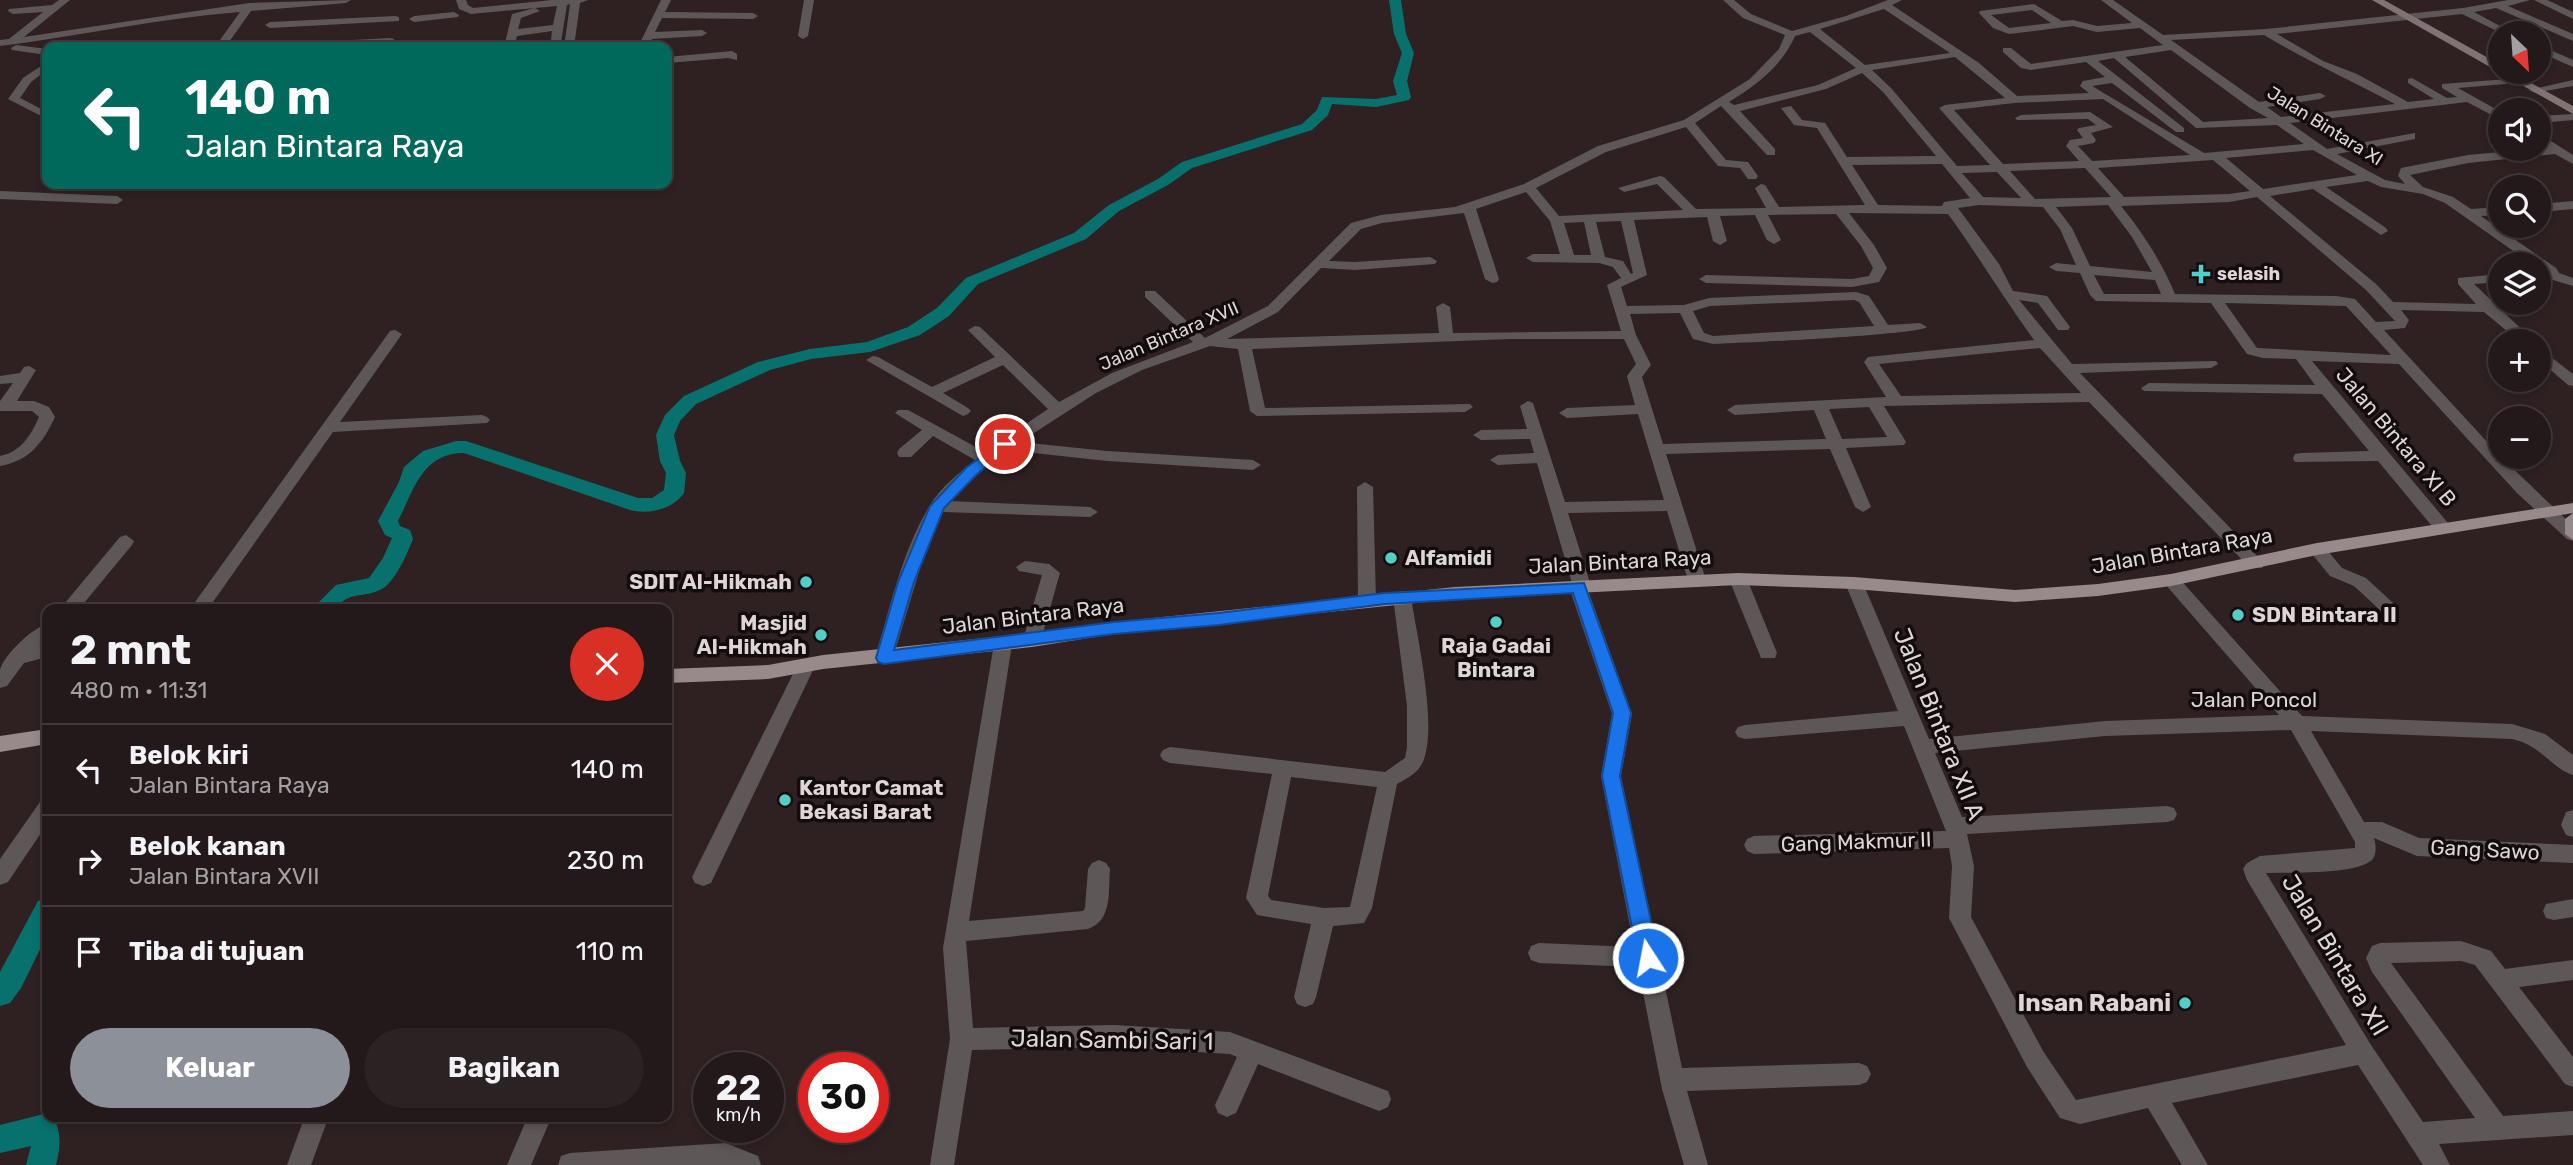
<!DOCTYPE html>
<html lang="id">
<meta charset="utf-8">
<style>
body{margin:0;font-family:Rubik,sans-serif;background:#2b2223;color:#f1f3f6;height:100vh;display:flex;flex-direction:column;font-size:26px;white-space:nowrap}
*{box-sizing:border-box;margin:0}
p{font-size:23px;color:#a3a0a2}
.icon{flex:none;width:38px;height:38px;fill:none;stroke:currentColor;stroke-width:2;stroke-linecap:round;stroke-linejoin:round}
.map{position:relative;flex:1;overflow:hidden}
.side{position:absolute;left:42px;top:604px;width:630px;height:518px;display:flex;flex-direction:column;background:#23191a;border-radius:14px;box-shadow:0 4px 10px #0003,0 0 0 2px #403839}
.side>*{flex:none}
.banner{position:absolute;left:42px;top:42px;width:630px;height:147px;border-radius:14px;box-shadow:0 4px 10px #0003,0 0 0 2px #403839;background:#00695c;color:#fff;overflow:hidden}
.needle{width:46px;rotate:155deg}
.buttons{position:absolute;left:2488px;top:21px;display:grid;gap:14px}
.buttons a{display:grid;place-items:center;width:63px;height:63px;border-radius:50%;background:#23191a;box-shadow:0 4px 10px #0003,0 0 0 2px #403839;font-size:35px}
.speed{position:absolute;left:693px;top:1052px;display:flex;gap:14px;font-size:35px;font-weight:700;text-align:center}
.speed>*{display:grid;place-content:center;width:91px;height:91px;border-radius:50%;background:#23191a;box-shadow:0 4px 10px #0003,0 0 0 2px #403839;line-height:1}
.speed small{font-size:18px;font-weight:400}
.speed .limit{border:10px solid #d22;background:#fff;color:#111}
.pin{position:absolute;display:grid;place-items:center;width:60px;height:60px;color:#fff;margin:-30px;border:4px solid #fff;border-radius:50%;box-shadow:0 2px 7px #0007}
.me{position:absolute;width:77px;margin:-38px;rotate:349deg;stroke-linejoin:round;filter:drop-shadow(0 0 5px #0008)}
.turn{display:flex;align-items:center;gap:24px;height:147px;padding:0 28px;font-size:32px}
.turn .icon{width:91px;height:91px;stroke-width:2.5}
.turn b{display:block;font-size:49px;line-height:60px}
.round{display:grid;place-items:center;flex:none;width:74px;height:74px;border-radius:37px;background:#2b2223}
.headline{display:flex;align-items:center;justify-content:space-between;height:119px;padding:0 28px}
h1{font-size:42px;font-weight:700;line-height:52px}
.primary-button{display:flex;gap:14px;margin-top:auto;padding:14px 28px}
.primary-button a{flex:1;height:80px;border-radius:42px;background:#8c9099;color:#fff;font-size:28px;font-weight:700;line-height:80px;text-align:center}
.primary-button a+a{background:#2b2223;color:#f1f3f6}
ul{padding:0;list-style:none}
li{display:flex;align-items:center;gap:21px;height:91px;padding:0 28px;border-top:2px solid #403839}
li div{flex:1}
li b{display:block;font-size:26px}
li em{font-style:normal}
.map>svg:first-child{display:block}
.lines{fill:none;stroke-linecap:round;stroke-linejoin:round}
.canal{fill:#08716e;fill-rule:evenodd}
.street{fill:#5e5758;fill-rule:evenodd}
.secondary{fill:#7f7374;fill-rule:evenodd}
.primary{fill:#98898a;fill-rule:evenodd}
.route{fill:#1a73e8;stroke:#114b97;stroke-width:2}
.poi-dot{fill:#53cdc9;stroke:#120c0d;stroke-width:2.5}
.labels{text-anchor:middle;stroke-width:7;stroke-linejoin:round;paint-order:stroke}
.far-street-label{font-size:18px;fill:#dfd5d6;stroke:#120c0d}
.far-poi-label{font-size:18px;font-weight:bold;fill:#dfd5d6;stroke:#120c0d;text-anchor:start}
.street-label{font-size:21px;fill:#dfd5d6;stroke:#120c0d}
.poi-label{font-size:21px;font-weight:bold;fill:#dfd5d6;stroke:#120c0d;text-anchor:start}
.near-street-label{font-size:24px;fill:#dfd5d6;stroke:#120c0d}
.near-poi-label{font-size:24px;font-weight:bold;fill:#dfd5d6;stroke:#120c0d;text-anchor:end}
</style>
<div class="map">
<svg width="2573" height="1165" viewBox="0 0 2573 1165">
<rect width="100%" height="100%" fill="#2f2122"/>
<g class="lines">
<!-- canal -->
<g class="canal">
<path d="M1389,0H1401L1406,34L1414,53L1407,81L1411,97L1409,100L1376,107L1332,104L1328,115L1312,130L1192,168L1168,185L1119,211L1086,239L978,284L949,316L920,335L870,352L811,359L770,370L696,404L680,421L674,435L680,461L686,473L684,493C673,509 649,515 630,510L464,453C422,453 414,490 398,521L400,526L410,530L413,539C407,554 395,583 380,590C360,599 351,590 335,609H312L336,585L369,578L383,558L392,538L385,535L378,521L399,482L404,467L423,451L456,441H466L638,498H652L664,490L666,473L660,461L656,435L665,415L684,396L758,362L810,349L867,342L908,327L937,308L966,278L1074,233L1109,205L1158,179L1182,162L1302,124L1317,110L1322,97L1376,99L1397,95L1393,81L1402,53L1394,34Z"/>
<polygon points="47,898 47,935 21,988 10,1003 0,1006 0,972 38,901"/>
<path d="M44,1114L54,1118C62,1135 60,1148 56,1165H26L31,1146L0,1153V1125Z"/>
</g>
<!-- street -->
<g class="street">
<path d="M59,0H70L24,37L249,3L351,0L346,3L251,11L229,42L225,43L220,40L240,12C160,18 80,36 0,46V40L9,39L43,12L13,14L8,11L9,9L52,5Z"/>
<polygon points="456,0 466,0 468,5 473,8 552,0 588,0 580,3 574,47 564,47 570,4 567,5 561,42 556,47 544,47 551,41 552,31 517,36 514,47 504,47 512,14 535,8 540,11 521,18 518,29 553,25 557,6 471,14 459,9"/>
<polygon points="661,0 671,0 665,12 753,13 758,16 753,19 662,18 655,32 702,30 707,33 702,36 652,39 648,47 638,47"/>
<polygon points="804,0 814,0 808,36 803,39 798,36"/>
<path d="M1723,0H1734L1751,14L1792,31L1846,16L1888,0H1902L1892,5L1979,63L2017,96L2089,93L2080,86L2083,81L2105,77L2086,62L2031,70L2021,68L2003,52V48H2011L2031,64L2163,45L2140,28L2097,32L2073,26L2009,34L1993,28L1979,13L1980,11L2034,4L2062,21L2073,20L2097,26L2132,23L2101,0H2113L2163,35L2266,29L2463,8L2508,0H2530L2508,6L2573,34V41L2496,8L2474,12L2513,33H2501L2462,14L2277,34L2323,61L2357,74L2408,102L2434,99L2408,83V79L2412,78L2447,98L2457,97L2442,88V84L2521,78L2523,80L2517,83L2458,88L2501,112V120L2467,102L2290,123L2327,149L2415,133V139L2337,154L2385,180L2405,184L2398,176L2401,168L2468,155L2545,148L2539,144V136H2543L2573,155V164L2555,154L2468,163L2410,175L2423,187L2453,197L2471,209L2501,207V215L2481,216L2556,268L2559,273L2573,278V286L2553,280L2539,282V274L2545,273L2539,269V264H2532L2445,203L2423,194L2381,187L2368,181L2326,187L2386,228L2388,231L2381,235L2313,189L2270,196L2376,284L2393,302L2476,304L2458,284V278L2501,274V282L2474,284L2534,341H2519L2484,312L2401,310L2409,320L2405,328L2384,330L2501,457L2573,526V541L2567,539L2517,493L2399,364L2312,361L2448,523L2450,527L2448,531H2436L2378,461L2295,462L2293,458L2295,454L2301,453L2369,451L2322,394L2144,391L2141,388L2149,383L2315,385L2296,359L2263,358L2247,354L2211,303L2096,301L2090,295L2080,273L2056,271L2049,267L2056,263L2076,265L2060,229L2043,207L1979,205L1958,208L1999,264L2013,291L2047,296L2070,327L2068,330H2058L2038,303L2019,300L2072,364L2216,361L2218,364L2211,368L2080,373L2265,564L2262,568H2250L2089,402L1884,406L1906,442L1904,445L1846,448L1871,507L1863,512L1855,507L1830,449L1666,454L1706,580L1697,586L1688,580L1667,511L1568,513L1591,586L1588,590L1632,714L1621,776L1682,1068L1859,1063L1867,1066L1871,1074L1867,1082L1859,1085L1687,1091L1708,1165H1684L1662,1089L1638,967L1539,963L1531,960L1528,953L1531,946L1539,943L1634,947L1601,776L1612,714L1569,587L1572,583L1537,463L1498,465L1490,460L1498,455L1534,453L1530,439L1481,440L1473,435L1481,430L1527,429L1520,406L1528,401L1533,403L1565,502L1664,500L1638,414L1567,418L1559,413L1567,408L1635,405L1627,376L1636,364L1624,339H1511L1252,349L1265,408L1470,404L1473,407L1465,412L1257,416L1250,411L1238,349L1210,346L1142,370L1096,393L1020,442L1107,451L1253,460L1261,465L1253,470L1107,461L1008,450L977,475L950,501L1090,507L1098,512L1090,517L943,512L922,562L893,658L891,663H877L875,658C890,608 902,551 930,505C941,487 959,473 975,460L933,436L911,457H899L897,453L899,449L922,430L895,413L898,410H908L985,452L1048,409L1003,365L943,393L968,408L971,411L968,414L963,416L866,360L873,356L878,357L932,387L995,357L968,330L975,326L980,327L1059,402L1112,373L1193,342L1145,297V291H1155L1205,338L1268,306L1351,223L1381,215L1455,207L1524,184L1598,146L1684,120L1750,79L1779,49L1785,35L1743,18ZM1884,9L1950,53L1865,65L1820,29ZM2032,10L2051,23L2009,28L1991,15ZM1810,32L1856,68L1818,85L1734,105L1729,102C1756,85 1782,66 1795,36ZM2264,35C2307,61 2351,80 2395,104L2281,117L2267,107L2320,99L2326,96L2320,93L2259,102L2171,40ZM2171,50L2250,108L2268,118L2203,122L2125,57ZM1955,57L2005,98L1945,105L1939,108L1990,165L1957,166L1891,88L1872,70ZM2114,58L2196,128L2277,125L2304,144L2204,153L2092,86L2112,83L2176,132H2184V128L2098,61ZM1862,73L1883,92L1936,156L1847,157L1825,123L1802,120L1791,106L1781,108L1794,125L1817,128L1865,205L1779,207L1765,185L1761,184L1755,188L1766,208L1696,209L1664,177L1660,176L1618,188L1624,192L1657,184L1683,210L1559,216L1536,188L1606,152L1686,127L1718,166L1740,168L1748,179H1756L1758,176L1748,162L1726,160L1695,123L1721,106L1767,155H1775V149L1740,111L1826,89ZM2103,99L2190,155L2092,161L2078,146L2094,143L2096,140L2091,133L2113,127L2090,112L2021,115L2015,118L2017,120L2088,119L2096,125L2079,128L2077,130L2083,138L2070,140L2066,146L2079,161L2003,164L1954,110L2014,103ZM2313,150L2357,175L2263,189L2226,158ZM2213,160L2250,191L2229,194L2124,197L2098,168ZM1942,164L1970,198L1944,202L1942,206L1878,205L1852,165ZM2085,168L2111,197L2035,199L2010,171ZM1997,172L2021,198L1983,197L1962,173ZM1526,192L1550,221L1560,254H1533L1526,258L1533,262L1599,263L1613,267L1621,278L1607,285L1621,331L1453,333L1450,307L1443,303L1436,307L1439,333L1227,339L1278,312L1321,268L1355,270L1435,264L1437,261L1430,257L1355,262L1329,261L1361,229L1382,223L1464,213L1485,279L1492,283L1497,282L1499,279L1476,209ZM2257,197L2366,290L2395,321L2376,322L2355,299L2336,296L2175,294C2162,263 2144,234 2121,206L2229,202ZM2108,205L2132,237L2152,272L2090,266L2072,228L2056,207ZM1849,213L1948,214C1978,255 2004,299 2034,340L1868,357L1864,362L1886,397L1735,405L1727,410L1735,415L1814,410L1826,439L1663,444L1642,377L1651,365L1636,335L1630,314L1680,313L1693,339L1713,344C1740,343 1918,335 1927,327L1920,323L1888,325L1869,296L1856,292L1709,298L1684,305L1627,306L1621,287L1647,275L1634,220L1707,217L1713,241L1720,245L1727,241L1720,216L1755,215L1767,240L1774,244L1781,240L1768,215L1836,214L1861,246L1873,268L1869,276L1852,279L1706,275L1699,279L1706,283L1852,287L1879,282L1887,268L1874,245ZM1621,221L1633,273L1631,274L1623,261L1605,257L1596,222ZM1584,222L1591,255H1574L1564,223ZM2094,275L2155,280L2161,294H2104ZM1854,300L1859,302L1874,326L1713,336L1704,333L1693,311L1710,306ZM2225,303L2346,306L2391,355L2257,348ZM2040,348L2081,393L1901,396L1879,364ZM1869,407L1887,437L1842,439L1829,409Z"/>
<polygon points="2534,0 2547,0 2573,12 2573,19"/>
<polygon points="454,12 459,15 458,17 414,22 409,19 414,16"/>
<polygon points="395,16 399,17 399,21 270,28 265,25 270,22"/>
<polygon points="390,38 394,39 394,43 332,47 291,46 296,43"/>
<polygon points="135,42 139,43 139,47 115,47"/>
<polygon points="16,45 47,49 47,55 12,50 11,48"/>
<polygon points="2539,45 2573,60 2573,67 2539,52"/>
<polygon points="732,51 737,54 737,60 728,58 667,63 667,57"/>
<polygon points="47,62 47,70 31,82 20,98 47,112 47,119 8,99 23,78"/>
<polygon points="2573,80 2573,86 2535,93 2529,90"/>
<polygon points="2573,114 2573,120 2539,123 2539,116"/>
<polygon points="0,191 117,196 123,200 117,204 0,199"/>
<polygon points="2573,201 2573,209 2539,212 2539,204"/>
<polygon points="395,330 402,334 340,422 482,415 487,417 490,420 487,423 333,432 208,609 190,609 390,331"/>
<polygon points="2539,348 2573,374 2573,386 2568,385 2539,360"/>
<path d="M29,366L36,370L17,401H34L49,407L55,417C43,443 29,461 0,466V456C21,452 31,435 39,417L32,411H0V401L13,383L0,384V376L20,373L24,367Z"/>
<polygon points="1365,482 1373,487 1376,601 1373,605 1361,605 1358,601 1357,487"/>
<polygon points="126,535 134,541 132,545 79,609 60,609 120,537"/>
<polygon points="2317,543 2323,545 2342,568 2366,578 2393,603 2396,607 2393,611 2381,611 2354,586 2330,576 2308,549"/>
<polygon points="1025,561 1049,564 1060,573 1041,640 1038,645 1026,645 1023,640 1042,575 1019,571 1016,567"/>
<polygon points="1738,573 1747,579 1777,653 1775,658 1761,658 1759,653 1729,579"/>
<path d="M2171,574L2177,576L2302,716L2512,724L2545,734L2573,755V775C2551,768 2541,745 2512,739L2311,731L2364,822H2382L2419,838L2573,845V863L2417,856L2374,838C2376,845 2377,854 2372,860C2355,875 2290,872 2266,873L2371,1045L2423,1122L2475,1118L2372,972L2366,958L2372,946L2380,943L2461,941L2491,951L2505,969L2573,960V980L2519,987L2573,1057V1087L2565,1084L2475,965L2461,961L2391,963L2503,1116L2573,1111V1135L2439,1144L2450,1165H2423L2358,1065L2172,1103L2208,1165H2182L2148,1108L2080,1124L2060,1118L2027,1067L1949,918L1952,866L1949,848L1754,854L1747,851L1744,845L1747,839L1754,836L1946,831L1904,726L1745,739L1738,737L1735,732L1738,727L1745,725L1898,711L1845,583L1854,577L1863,583L1929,739L2105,721L2279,715L2165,584L2162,580L2165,576ZM2291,730L2355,842V848L2260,856L2247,863L2243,869L2247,880L2346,1045L2076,1100L2043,1051L1971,917L1974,866L1967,834L2167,822L2174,820L2177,814L2174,808L2167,806L1962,817L1935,753L2105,736Z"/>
<path d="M1402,591L1408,593L1411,597C1417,637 1437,722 1424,759C1420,772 1408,778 1397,784L1372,908L1364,923L1333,926L1316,997L1313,1004L1305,1007L1297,1004L1294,997L1311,924L1257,915L1246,898L1272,774L1170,763L1163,760L1160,755L1163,750L1170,747L1385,772L1405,758L1407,747V706L1393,597L1396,593ZM1291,777L1377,787L1350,907L1324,908L1271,900L1268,896Z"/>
<path d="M47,624V639L39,645L47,643V657L24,663L7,686L0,688C0,683 0,676 0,670C3,656 32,628 47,624Z"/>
<path d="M1003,637L1009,639L1012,644L969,921L1083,911L1085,908L1088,869L1092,863L1099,860L1106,863L1110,869C1108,891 1113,920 1088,929L966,941L973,1028L1115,1025L1230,1032L1388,1091L1391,1099L1388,1107L1379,1111L1258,1064L1236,1113L1227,1117L1218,1113L1215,1105L1237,1057L1230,1054L1115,1047L972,1050L954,1165H930L950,1039L943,948L994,644L997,639Z"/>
<polygon points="806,659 813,661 815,666 711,883 703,886 695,883 692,877 695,871 797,666 799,661"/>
<polygon points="47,800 47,824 8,882 0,885 0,859 40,802"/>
<polygon points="2573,810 2573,837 2566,835 2561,825 2566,812"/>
<polygon points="2573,899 2573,917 2554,920 2546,918 2543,911 2546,904"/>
<polygon points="305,1116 329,1116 311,1165 287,1165"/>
<polygon points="528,1116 552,1116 531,1165 507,1165"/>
<polygon points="726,1143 758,1156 761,1165 558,1165 561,1156 570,1153"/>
</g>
<!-- secondary -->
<polygon class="secondary" points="2372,0 2384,0 2501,65 2501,72 2511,72 2573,106 2573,114"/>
<!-- primary -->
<g class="primary">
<polygon points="2573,503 2573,513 2317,555 2171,586 2098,596 2015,602 1854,589 1738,585 1455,599 1114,634 1032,647 823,669 768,679 667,683 667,669 768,665 823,655 1032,633 1114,622 1455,587 1738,573 1854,577 2015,590 2098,584 2171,574 2317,543"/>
<polygon points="2573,513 2573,540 2565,534 2565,519"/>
<polygon points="47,729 47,744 0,752 0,736"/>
</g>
</g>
<!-- route -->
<polygon class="route" points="1005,440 1010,441 1010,448 977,474 944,508 914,582 894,650 1114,622 1219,613 1385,593 1584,583 1631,713 1620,776 1659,958 1656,964 1648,967 1641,964 1638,958 1602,776 1613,713 1573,593 1385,604 1219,625 1114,634 884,664 878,662 876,658 898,582 930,506 967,467"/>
<!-- markers -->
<g class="poi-dot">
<path d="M2197.5 263.5h7v7h7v7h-7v7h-7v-7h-7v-7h7z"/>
<circle cx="1391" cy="558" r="7"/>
<circle cx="806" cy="582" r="7"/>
<circle cx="2238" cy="615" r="7"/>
<circle cx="1496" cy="622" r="7"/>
<circle cx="821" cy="635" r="7"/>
<circle cx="785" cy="800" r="7"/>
<circle cx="2185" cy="1003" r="7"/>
</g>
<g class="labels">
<!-- far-street labels -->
<g class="far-street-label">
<text transform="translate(2325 126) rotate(32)" y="6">Jalan Bintara XI</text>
<text transform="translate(1169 336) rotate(-23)" y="6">Jalan Bintara XVII</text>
</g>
<!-- far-poi labels -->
<g class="far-poi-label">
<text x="2217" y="280">selasih</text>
</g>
<!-- street labels -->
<g class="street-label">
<text transform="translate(2396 437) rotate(50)" y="7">Jalan Bintara XI B</text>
<text transform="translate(2182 551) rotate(-10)" y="7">Jalan Bintara Raya</text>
<text transform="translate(1620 562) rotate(-3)" y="7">Jalan Bintara Raya</text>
<text transform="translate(1033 616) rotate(-7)" y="7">Jalan Bintara Raya</text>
<text x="2254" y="707">Jalan Poncol</text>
<text transform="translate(1856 842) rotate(-2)" y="7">Gang Makmur II</text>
<text transform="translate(2485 850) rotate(3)" y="7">Gang Sawo</text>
</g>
<!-- poi labels -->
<g class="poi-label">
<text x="1405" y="565">Alfamidi</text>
<text x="792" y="589" text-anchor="end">SDIT Al-Hikmah</text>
<text x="2252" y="622">SDN Bintara II</text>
<text x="807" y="630" text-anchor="end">Masjid<tspan x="807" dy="24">Al-Hikmah</tspan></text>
<text x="1496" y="653" text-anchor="middle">Raja Gadai<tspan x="1496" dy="24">Bintara</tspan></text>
<text x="799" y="795">Kantor Camat<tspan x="799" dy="24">Bekasi Barat</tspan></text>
</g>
<!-- near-street labels -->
<g class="near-street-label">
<text transform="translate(1939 724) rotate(68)" y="8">Jalan Bintara XII A</text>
<text transform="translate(2335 955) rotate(59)" y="8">Jalan Bintara XII</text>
<text transform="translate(1112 1040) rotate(1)" y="8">Jalan Sambi Sari 1</text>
</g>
<!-- near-poi labels -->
<g class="near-poi-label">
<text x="2171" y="1011">Insan Rabani</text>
</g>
</g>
</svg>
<div class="buttons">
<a><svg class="needle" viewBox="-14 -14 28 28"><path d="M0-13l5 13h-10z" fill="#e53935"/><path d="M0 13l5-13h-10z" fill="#a3a0a2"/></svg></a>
<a><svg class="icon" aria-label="sound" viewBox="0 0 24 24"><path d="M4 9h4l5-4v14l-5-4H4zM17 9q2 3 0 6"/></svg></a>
<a><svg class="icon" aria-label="search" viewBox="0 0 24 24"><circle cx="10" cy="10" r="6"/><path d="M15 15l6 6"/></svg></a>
<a><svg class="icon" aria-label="layers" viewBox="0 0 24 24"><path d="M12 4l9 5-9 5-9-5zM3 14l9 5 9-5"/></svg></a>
<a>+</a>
<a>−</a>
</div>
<div class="speed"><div>22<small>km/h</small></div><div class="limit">30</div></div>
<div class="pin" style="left:1005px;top:444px;background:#d93025"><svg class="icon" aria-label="arrive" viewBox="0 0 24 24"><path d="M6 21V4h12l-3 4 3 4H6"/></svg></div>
<svg class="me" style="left:1648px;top:958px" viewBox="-20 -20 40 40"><circle r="17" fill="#1a73e8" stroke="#fff" stroke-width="3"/><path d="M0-11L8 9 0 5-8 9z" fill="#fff"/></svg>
<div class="banner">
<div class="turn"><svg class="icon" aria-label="left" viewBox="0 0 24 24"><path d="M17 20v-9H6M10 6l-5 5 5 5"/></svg><div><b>140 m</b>Jalan Bintara Raya</div></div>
</div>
<section class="side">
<div class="headline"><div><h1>2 mnt</h1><p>480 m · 11:31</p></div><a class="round" style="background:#d93025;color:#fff"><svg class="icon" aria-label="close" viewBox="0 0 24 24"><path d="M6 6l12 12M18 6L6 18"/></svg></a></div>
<ul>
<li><svg class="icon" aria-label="left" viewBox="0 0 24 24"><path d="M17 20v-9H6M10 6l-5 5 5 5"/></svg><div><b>Belok kiri</b><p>Jalan Bintara Raya</p></div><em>140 m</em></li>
<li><svg class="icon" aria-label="right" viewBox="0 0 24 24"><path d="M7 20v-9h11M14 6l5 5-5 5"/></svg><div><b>Belok kanan</b><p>Jalan Bintara XVII</p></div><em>230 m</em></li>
<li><svg class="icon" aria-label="arrive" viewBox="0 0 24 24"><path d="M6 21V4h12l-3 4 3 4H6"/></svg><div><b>Tiba di tujuan</b></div><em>110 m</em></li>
</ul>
<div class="primary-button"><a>Keluar</a><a>Bagikan</a></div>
</section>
</div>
